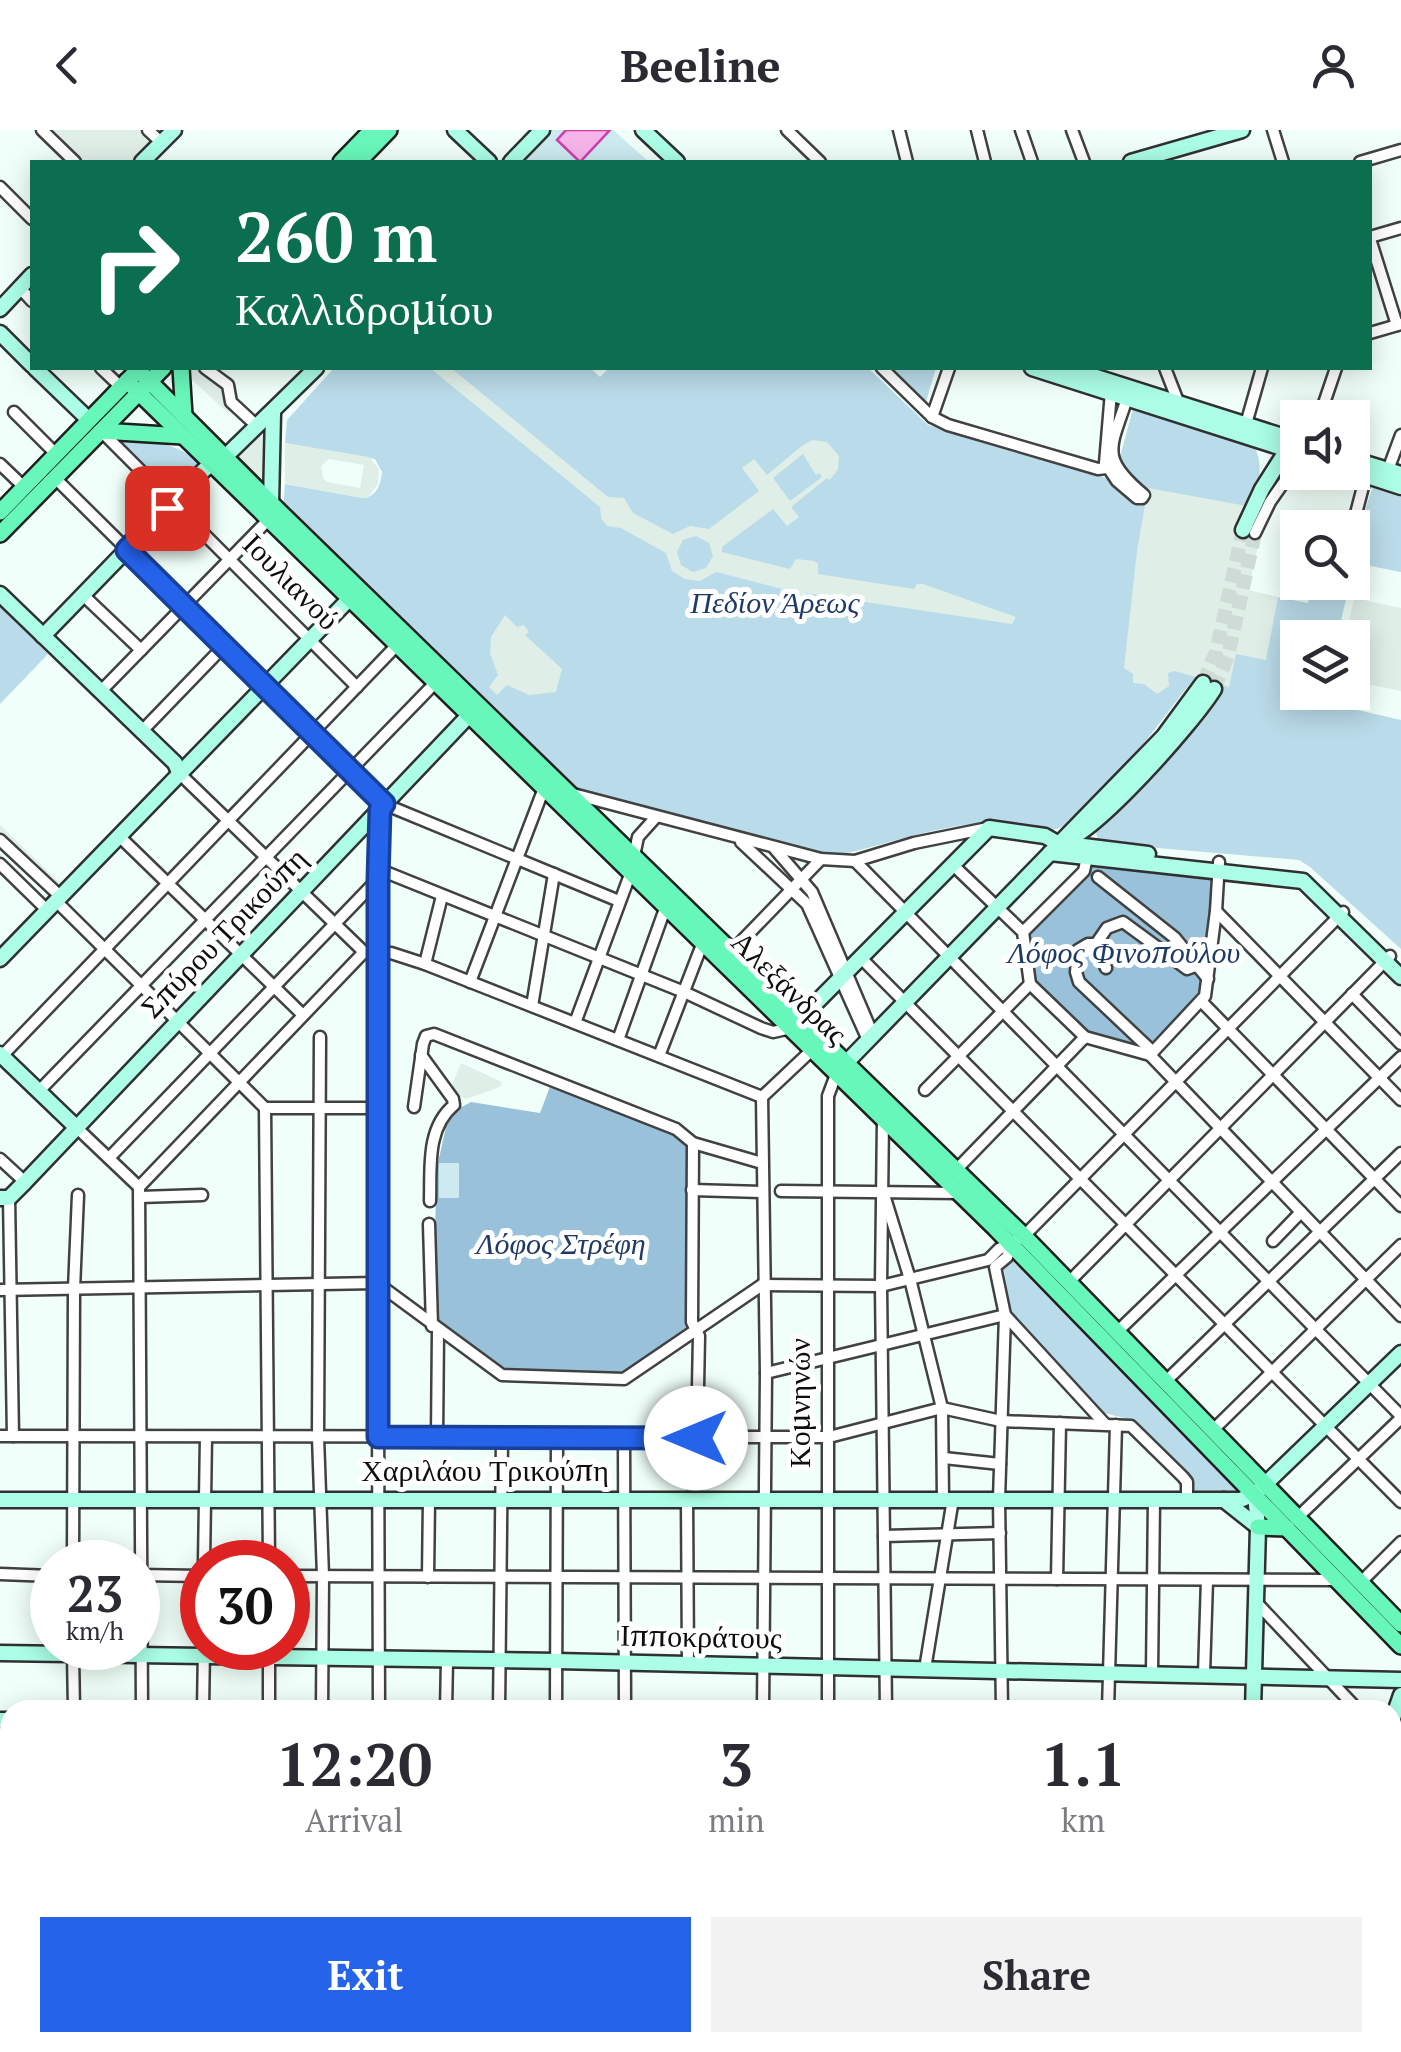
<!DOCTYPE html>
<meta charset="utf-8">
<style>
body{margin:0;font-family:"PT Serif",serif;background:#f2f2f3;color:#2b2b33;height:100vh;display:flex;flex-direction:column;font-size:38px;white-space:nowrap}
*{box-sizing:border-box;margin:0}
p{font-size:32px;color:#7c7c81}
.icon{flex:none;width:55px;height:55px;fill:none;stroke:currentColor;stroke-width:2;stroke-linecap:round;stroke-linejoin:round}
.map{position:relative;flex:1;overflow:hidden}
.details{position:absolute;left:0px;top:1570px;width:1402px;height:352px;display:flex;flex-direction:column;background:#fff;border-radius:30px 30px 0 0;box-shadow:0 5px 25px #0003}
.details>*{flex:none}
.top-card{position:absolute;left:30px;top:30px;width:1342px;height:210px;border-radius:0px;box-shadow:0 5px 25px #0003;background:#0b6e4f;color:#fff;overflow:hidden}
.tools{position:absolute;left:1280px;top:270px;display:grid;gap:20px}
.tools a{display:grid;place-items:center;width:90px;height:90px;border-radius:0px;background:#fff;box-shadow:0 5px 25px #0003;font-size:50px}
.speed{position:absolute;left:30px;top:1410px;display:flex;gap:20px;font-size:50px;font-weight:700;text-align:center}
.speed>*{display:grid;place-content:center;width:130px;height:130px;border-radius:50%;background:#fff;box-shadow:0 5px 25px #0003;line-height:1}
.speed small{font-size:25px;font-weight:400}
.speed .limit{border:15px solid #d22;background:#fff;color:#111}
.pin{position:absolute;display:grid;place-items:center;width:85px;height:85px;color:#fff;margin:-42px;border-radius:20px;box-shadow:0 5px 15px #0006}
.me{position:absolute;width:110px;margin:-55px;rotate:270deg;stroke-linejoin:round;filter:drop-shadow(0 0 8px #0008)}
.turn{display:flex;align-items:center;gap:35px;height:210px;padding:0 40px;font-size:45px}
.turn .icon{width:130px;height:130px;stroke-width:2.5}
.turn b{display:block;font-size:70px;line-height:85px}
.eta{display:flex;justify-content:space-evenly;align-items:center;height:170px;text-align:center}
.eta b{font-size:60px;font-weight:800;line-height:70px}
.button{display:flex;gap:20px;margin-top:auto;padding:20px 40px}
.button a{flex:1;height:115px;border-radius:0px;background:#2563eb;color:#fff;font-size:40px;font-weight:800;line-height:115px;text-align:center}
.button a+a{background:#f2f2f3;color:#2b2b33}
header{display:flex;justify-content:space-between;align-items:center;height:130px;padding:0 40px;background:#fff;font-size:45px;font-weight:800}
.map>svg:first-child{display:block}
.green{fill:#badbe9}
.forest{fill:#99c2da}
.pitch{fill:#cceaf0}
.plaza{fill:#dfefe8;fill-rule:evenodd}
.water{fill:#f6b5e9;stroke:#cc3dac;stroke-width:2.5}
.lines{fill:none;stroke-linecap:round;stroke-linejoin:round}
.secondary-tunnel{stroke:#cedbd6;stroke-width:14;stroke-dasharray:14 7;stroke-linecap:butt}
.street-casing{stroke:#414141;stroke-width:15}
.secondary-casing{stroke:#303030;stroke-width:19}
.primary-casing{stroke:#1f1f1f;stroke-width:20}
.street{stroke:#fff;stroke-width:10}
.secondary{stroke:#acfee6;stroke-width:14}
.primary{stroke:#68f7bb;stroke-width:15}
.route-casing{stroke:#184099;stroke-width:25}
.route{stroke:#2563eb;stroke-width:18}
.labels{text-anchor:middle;stroke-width:10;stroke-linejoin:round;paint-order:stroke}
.street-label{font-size:30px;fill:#0e0e0e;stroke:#fff}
.park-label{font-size:30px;font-style:italic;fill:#1f3a66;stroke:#fff}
</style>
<header><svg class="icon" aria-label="back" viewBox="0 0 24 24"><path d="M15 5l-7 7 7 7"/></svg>Beeline<svg class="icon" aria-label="person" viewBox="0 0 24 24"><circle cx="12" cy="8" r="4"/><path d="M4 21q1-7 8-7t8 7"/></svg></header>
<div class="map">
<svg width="1401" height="1922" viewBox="0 0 1401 1922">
<rect width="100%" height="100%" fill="#f0fff9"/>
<!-- green -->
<g class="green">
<path d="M334,238H590L600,247L609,238H868L928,295L1113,350L1126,342L1120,327L1134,275L1254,316C1269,344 1251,373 1239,399L1260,405L1248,461L1308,473L1312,453H1350L1337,507L1298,508V562L1325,563L1323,572L1401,590V819L1310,737L1299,730L1099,713L1095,700L1195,596L1203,553L1195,548C1167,580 1093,691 1053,700C1036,704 1005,692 984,693C937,696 887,714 840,725L817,726L570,661L283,379L285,354L363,368C376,367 381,355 382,342L375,329L285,313L287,290Z"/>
<polygon points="888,238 936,238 925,275"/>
<path d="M114,307C148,308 174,313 202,333L171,364Z"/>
<polygon points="1373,356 1401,367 1401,442 1355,433 1353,441 1353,418"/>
<polygon points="0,476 48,524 0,574"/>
<polygon points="1010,1128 1241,1363 1192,1361 1188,1343 1136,1291 1104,1283 1011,1181 1003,1134"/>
<polygon points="10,1879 10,1912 139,1913 139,1922 3,1922 3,1880"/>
</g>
<!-- forest -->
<g class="forest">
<polygon points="1093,731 1213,744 1205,859 1200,869 1149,922 1087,905 1033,854 1029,801 1091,738"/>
<polygon points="551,954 669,1000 686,1015 689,1201 623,1246 507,1243 432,1192 437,1037 449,984 471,972 540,983"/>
<polygon points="254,1912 1382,1912 1391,1922 239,1922"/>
</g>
<!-- pitch -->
<g class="pitch">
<polygon points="549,0 613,0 649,32 519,32"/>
<rect x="439" y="1033" width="20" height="35"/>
</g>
<!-- plaza -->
<g class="plaza">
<polygon points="47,0 139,0 153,14 135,32 81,32"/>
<polygon points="185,238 209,238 232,258 229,284 186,244"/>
<path d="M430,238H451L608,367L624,368L633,383L673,404L690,396L709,399L759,361L742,338L754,329L767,345L803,315L813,310L827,312L839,326L838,339L830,350L827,348L791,377L799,387L787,396L773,379L722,417V422L790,439L796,429L814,431L818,434V444L914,459L917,454H923L1016,487L1012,494L806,463L804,471L785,468L786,460L716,442L700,451L685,449L672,441L666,423L621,398L607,396L601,388L600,377ZM803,324L816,345L819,343L822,347L790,371L773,348ZM696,406L709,413L713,426L706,438L693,442L681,435L677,422L683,410Z"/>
<polygon points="264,303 267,303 267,358 236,328"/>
<path d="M285,313L369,327L379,339L378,354L369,366L363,368L285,354ZM329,329L364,335L360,358L327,352L323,348L321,336Z"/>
<polygon points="1148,358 1247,376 1238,399 1260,405 1248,460 1278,467 1266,530 1236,524 1229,557 1175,541 1168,543 1169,556 1157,564 1144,554 1133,553 1133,544 1124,538 1137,421"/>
<polygon points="1354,468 1401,478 1401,561 1353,551 1352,508 1346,507"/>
<polygon points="505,485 517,497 524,495 529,502 525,505 562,539 556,562 529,565 507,555 497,565 489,557 498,545 490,523 491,507"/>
<polygon points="0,695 62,755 38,780 0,743 0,724 44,767 53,759 0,707"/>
<polygon points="461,933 502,952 500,957 466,969 449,962"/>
</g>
<!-- water -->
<polygon class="water" points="566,0 610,0 580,32 557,10"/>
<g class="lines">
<!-- secondary-tunnel -->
<g class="secondary-tunnel">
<polyline points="1203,553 1216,522 1243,400"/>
<polyline points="1214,559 1228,526 1255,403"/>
</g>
<!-- street casing -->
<g class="street-casing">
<g id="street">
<polyline points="42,0 75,32"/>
<polyline points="148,0 162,13"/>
<polyline points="787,0 820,32"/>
<polyline points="899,0 907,32"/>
<polyline points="977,0 985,32"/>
<polyline points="1021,0 1032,32"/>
<polyline points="1072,0 1084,32"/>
<polyline points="1273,0 1283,32"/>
<polyline points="1360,32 1401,20"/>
<polyline points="0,57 32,89"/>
<polyline points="1370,107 1401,98"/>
<polyline points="1370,109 1397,195"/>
<polyline points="20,158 32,171"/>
<polyline points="1370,203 1401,194"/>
<polyline points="101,238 121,257"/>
<polyline points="205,238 228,255 231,272 258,297"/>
<polyline points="882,238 932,287 948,295 1098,339 1115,337"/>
<polyline points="1165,238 1179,274"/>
<path d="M1111,262L1105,333L1117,351L1137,368H1142L1144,365C1097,326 1112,317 1128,265"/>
<polyline points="14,282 56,324"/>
<polyline points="932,287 949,238"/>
<polyline points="1319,288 1336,238"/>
<polyline points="1246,294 1262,238"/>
<polyline points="101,301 357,557"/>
<polyline points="0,334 24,357"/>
<polyline points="1388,340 1401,305"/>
<polyline points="55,348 384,674 619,771"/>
<polyline points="1352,399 1366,345"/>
<polyline points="1255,403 1270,372 1298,332"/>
<polyline points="83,465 141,520"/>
<polyline points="101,561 269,389"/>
<polyline points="142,601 224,516"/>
<polyline points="180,644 364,822"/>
<polyline points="573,664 821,729 855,731 914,713 988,698"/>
<polyline points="119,706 303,885"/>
<polyline points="0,710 60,766"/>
<polyline points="741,712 807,774 868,910"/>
<polyline points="774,718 812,762 873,905"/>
<polyline points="634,726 638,707 656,687"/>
<polyline points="855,731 1401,1286"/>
<polyline points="0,734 47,780"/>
<polyline points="953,735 1023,802 1030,854 1085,907 1150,925 1401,1186"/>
<polyline points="378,739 684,862 761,898 773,902 791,898"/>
<polyline points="1098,747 1175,808 1208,849"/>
<polyline points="56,771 265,978"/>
<polyline points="1216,781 1401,970"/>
<polyline points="1023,802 1084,741 1087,727"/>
<polyline points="1096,814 1107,798 1123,792 1187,839 1198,835"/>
<polyline points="732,821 821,729"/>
<polyline points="364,822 391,823 425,834 762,967"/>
<polyline points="861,828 1401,1372"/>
<polyline points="425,834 442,766"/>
<polyline points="1106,838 1096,814 1088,814 1078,820 1076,842 1079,852 1153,922"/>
<polyline points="470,852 544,658"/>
<polyline points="1352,864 1401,914"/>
<polyline points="1202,872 1401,1076"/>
<polyline points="532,876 554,744"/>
<polyline points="575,893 631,742 635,741"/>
<polyline points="320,907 318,1307 323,1446 322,1580"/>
<polyline points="618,910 666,776"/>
<path d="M421,925L453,969L454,975C426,998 431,1038 430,1071"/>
<polyline points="1150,925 1205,866 1216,781 1219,732"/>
<polyline points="659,926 703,812"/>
<polyline points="0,928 397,515"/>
<polyline points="925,960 1030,854"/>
<polyline points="39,961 436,552"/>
<polyline points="762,967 766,1243 763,1580"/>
<polyline points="762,967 813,919"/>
<polyline points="414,977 423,914 426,906 434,904 676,999 693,1013 762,1033"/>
<polyline points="265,978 269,1432"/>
<polyline points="265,978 377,978"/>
<polyline points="883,988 881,1156 886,1580"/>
<polyline points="77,998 139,1057"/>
<polyline points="693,1013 692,1192 699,1206 697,1308"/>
<polyline points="109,1028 377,750"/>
<polyline points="0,1029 25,1052"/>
<polyline points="957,1039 1085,907"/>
<polyline points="139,1057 142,1580"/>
<polyline points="139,1057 364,822"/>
<polyline points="692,1060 762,1062"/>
<polyline points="781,1061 959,1063"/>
<polyline points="140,1067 202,1065"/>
<polyline points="9,1068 13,1306"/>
<polyline points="885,1068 910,1149 942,1278 943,1370"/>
<polyline points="429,1094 432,1196"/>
<polyline points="1273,1111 1301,1082"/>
<polyline points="1069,1152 1390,826"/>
<polyline points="762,1155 881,1156 988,1130 999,1119 1024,1106 1343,782"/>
<polyline points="0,1160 377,1153 502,1245 624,1249 762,1155"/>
<polyline points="1118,1201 1401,927"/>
<polyline points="766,1243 1005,1185 1105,1294"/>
<polyline points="1166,1251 1401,1023"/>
<polyline points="1213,1300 1401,1115"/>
<polyline points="0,1306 829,1307 942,1278 1001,1291 1131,1296 1183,1347 1187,1352 1187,1370"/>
<polyline points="437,1307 438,1201"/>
<polyline points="624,1308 625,1580"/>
<polyline points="944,1328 1000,1334"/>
<polyline points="687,1368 688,1534"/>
<polyline points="1298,1387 1401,1288"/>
<polyline points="884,1406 1000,1403"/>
<polyline points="73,1432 74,1159 78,1065"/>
<polyline points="204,1432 206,1307"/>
<polyline points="0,1444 52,1446"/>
<polyline points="138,1445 202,1446"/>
<polyline points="288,1446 1336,1450"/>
<polyline points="428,1447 429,1370"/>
<polyline points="1057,1449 1060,1293"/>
<polyline points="1361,1452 1401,1412"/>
<polyline points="1256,1472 1358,1580"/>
<polyline points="73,1524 74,1580"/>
<polyline points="925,1539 953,1369"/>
<polyline points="1152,1543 1154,1370"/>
<polyline points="1204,1544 1207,1450"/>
<polyline points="940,1579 1002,1579"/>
<polyline points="203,1580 204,1518"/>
<polyline points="269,1580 269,1518"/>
<polyline points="379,1580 377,978 380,679"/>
<polyline points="446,1580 447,1530"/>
<polyline points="499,1580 502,1307"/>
<polyline points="556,1580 557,1308"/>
<polyline points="828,1580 828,966 837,942"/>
<polyline points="1002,1580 999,1369 1005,1185 995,1137 1007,1127 1012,1115"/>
<polyline points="1108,1580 1116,1295"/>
<polyline points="1392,1616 1401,1625"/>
<polyline points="0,1655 10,1655"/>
<polyline points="1392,1685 1401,1685"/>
<polyline points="1392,1747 1401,1747"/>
<polyline points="0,1785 10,1784"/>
<polyline points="1392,1823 1401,1832"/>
<polyline points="0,1874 7,1860 10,1836"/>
<polyline points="1392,1893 1401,1892"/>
<polyline points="143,1912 144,1922"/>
<polyline points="199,1912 199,1913"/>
<polyline points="647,1912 669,1922"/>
<polyline points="512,1922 528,1912"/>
<polyline points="868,1922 907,1922"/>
</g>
</g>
<!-- secondary casing -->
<g class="secondary-casing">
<g id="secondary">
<polyline points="455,0 489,32"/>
<polyline points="643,0 677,32"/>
<polyline points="142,32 174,0"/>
<polyline points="511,32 542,0"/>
<polyline points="1131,32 1242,0"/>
<polyline points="0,179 32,145"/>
<polyline points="0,203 32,235"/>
<polyline points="35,238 89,290"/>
<polyline points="1032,238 1298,323"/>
<polyline points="1068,238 1298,311"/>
<polyline points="1352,329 1401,344"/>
<polyline points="1352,341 1401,357"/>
<polyline points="271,374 273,283"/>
<polyline points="1243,400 1262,359 1290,315"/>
<polyline points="0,464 175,633 180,644"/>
<polyline points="43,506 203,341 212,333 225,327 316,238"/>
<path d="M1065,711C1099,699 1193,593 1214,559"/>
<polyline points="1059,713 1148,724"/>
<polyline points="1050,723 1303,751 1401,847"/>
<polyline points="0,829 355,463"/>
<polyline points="802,898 801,888 989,698 1045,706 1066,718"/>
<polyline points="0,924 77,998"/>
<polyline points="841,938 1164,606 1203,553"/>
<polyline points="0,1068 9,1068 25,1052 475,579"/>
<polyline points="0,1370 1240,1370 1255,1364 1401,1223"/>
<polyline points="1224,1370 1258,1397"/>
<polyline points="0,1523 557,1531 1401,1550"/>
<polyline points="1253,1580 1258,1397 1255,1364"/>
<polyline points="0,1590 10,1590"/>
<polyline points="1392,1591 1401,1565"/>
<polyline points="1392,1610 1401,1610"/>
<polyline points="1392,1720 1401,1729"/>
<polyline points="1384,1912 1393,1922"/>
<polyline points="232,1922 246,1912"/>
</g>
</g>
<!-- primary casing -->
<g class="primary-casing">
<g id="primary">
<polyline points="341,32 372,0"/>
<polyline points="358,32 389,0"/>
<polyline points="181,238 184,286"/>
<polyline points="138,240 281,383 1024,1106 1401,1494"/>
<polyline points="127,251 995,1098 1401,1516"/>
<polyline points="101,301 183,306"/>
<polyline points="0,382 133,245"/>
<polyline points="0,404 163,238"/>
<polyline points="1258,1397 1287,1398"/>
</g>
</g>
<!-- street -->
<use href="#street" class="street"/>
<!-- secondary -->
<use href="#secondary" class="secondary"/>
<!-- primary -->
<use href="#primary" class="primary"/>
</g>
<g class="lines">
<!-- route casing -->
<g class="route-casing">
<polyline id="route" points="167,378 127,420 384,674 380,679 378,750 378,1307 696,1308"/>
</g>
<!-- route -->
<use href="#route" class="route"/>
</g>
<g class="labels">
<!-- street labels -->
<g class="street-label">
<text transform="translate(291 452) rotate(45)" y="10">Ιουλιανού</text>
<text transform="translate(224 803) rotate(-46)" y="10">Σπύρου Τρικούπη</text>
<text transform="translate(789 858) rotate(44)" y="10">Αλεξάνδρας</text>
<text transform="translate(800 1273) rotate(-90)" y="10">Κομνηνών</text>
<text x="485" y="1351">Χαριλάου Τρικούπη</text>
<text transform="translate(701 1507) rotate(1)" y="10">Ιπποκράτους</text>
</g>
<!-- park labels -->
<g class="park-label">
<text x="775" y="483">Πεδίον Άρεως</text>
<text x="1124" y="833">Λόφος Φινοπούλου</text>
<text x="561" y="1124">Λόφος Στρέφη</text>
</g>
</g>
</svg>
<div class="tools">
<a><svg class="icon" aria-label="sound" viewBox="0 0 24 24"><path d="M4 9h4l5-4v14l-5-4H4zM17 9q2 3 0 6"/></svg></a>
<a><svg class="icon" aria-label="search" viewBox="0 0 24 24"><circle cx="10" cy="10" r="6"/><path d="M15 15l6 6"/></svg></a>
<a><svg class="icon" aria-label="layers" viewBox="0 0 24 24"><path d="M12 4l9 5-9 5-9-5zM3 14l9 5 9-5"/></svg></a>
</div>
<div class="speed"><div>23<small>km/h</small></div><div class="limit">30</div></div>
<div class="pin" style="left:167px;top:378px;background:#d93025"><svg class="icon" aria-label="arrive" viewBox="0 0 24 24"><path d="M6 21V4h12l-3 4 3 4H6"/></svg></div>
<svg class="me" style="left:696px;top:1308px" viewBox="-20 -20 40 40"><circle r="19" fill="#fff"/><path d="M0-13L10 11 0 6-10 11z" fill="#2563eb"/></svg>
<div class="top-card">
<div class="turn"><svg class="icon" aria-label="right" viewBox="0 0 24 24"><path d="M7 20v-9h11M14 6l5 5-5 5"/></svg><div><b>260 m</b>Καλλιδρομίου</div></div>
</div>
<section class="details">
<div class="eta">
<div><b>12:20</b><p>Arrival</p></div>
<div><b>3</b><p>min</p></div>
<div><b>1.1</b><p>km</p></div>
</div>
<div class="button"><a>Exit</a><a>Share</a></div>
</section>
</div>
